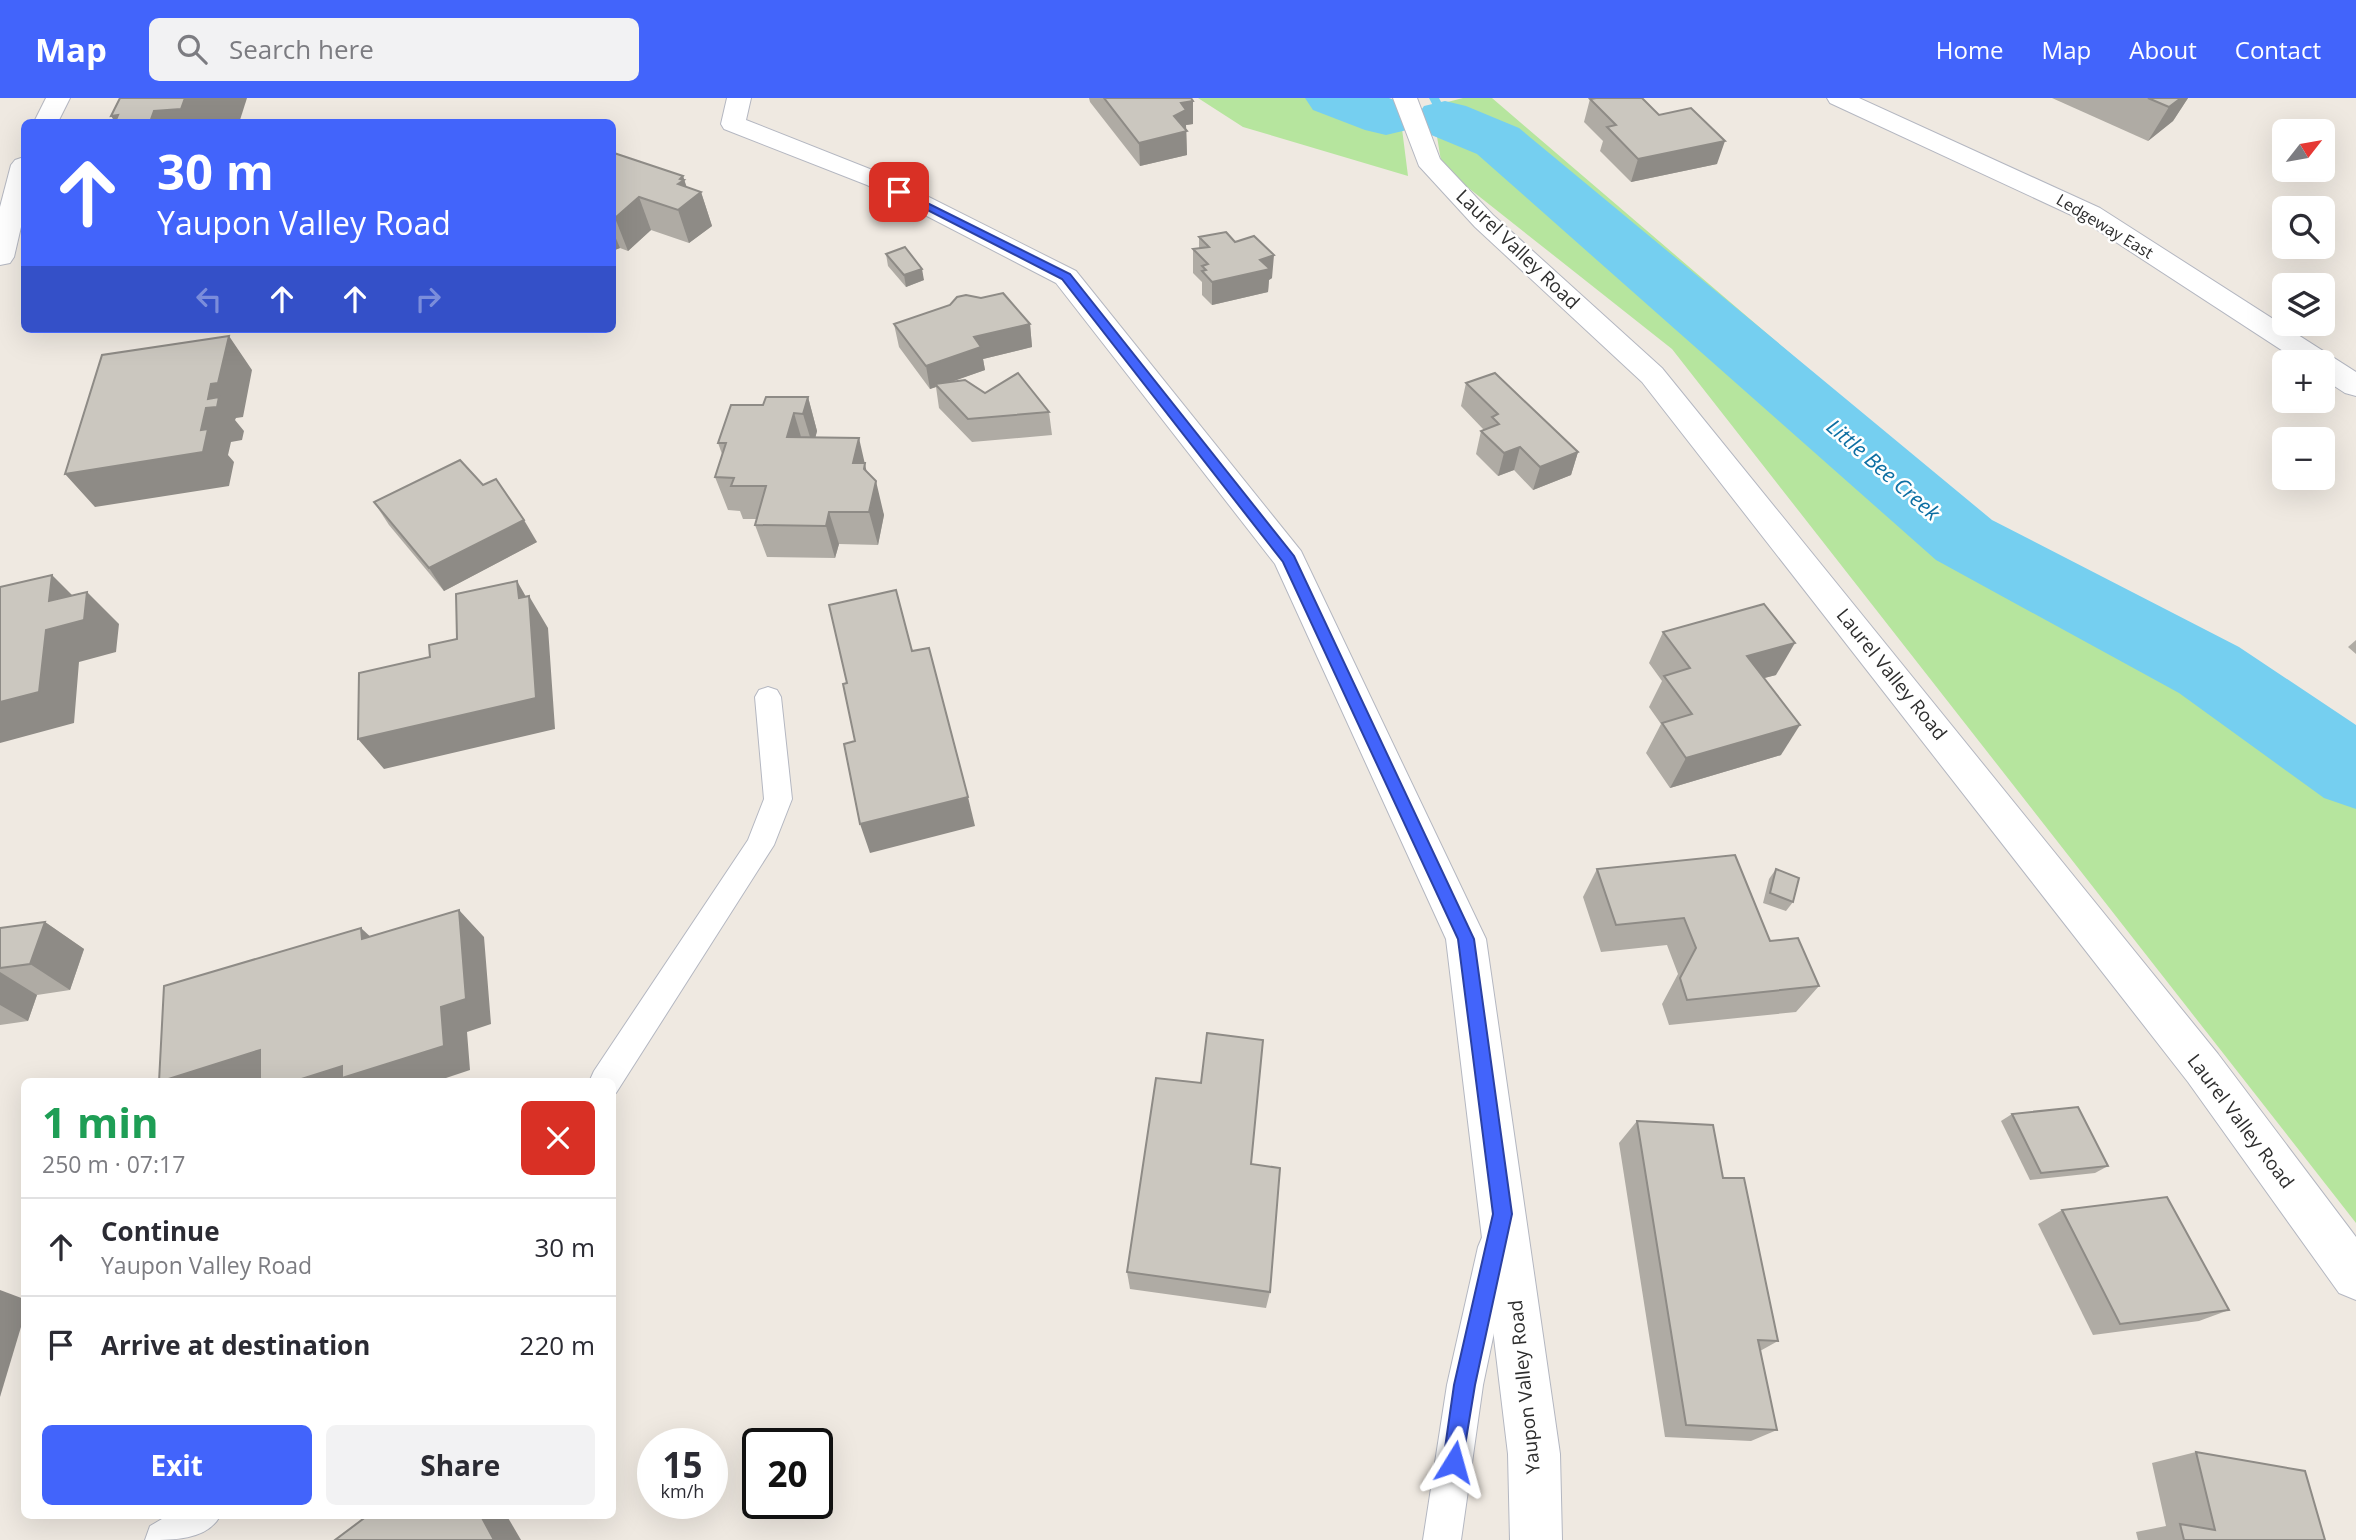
<!DOCTYPE html>
<meta charset="utf-8">
<style>
body{margin:0;font-family:"Open Sans",sans-serif;background:#f2f2f3;color:#2b2b33;height:100vh;display:flex;flex-direction:column;font-size:26px;white-space:nowrap}
*{box-sizing:border-box;margin:0}
p{font-size:23px;color:#7c7c81}
.icon{flex:none;width:38px;height:38px;fill:none;stroke:currentColor;stroke-width:2;stroke-linecap:round;stroke-linejoin:round}
.map{position:relative;flex:1;overflow:hidden}
.details{position:absolute;left:21px;top:980px;width:595px;height:441px;display:flex;flex-direction:column;background:#fff;border-radius:10px;box-shadow:0 7px 28px #0002}
.details>*{flex:none}
.hud{position:absolute;left:21px;top:21px;width:595px;height:214px;border-radius:10px;box-shadow:0 7px 28px #0002;background:#4264fb;color:#fff;overflow:hidden}
.needle{width:46px;rotate:59deg}
.buttons{position:absolute;left:2272px;top:21px;display:grid;gap:14px}
.buttons a{display:grid;place-items:center;width:63px;height:63px;border-radius:10px;background:#fff;box-shadow:0 7px 28px #0002;font-size:35px}
.speed{position:absolute;left:637px;top:1330px;display:flex;gap:14px;font-size:35px;font-weight:700;text-align:center}
.speed>*{display:grid;place-content:center;width:91px;height:91px;border-radius:50%;background:#fff;box-shadow:0 7px 28px #0002;line-height:1}
.speed small{font-size:18px;font-weight:400}
.speed .limit{border:4px solid #111;border-radius:10px;background:#fff;color:#111}
.pin{position:absolute;display:grid;place-items:center;width:60px;height:60px;color:#fff;margin:-30px;border-radius:14px;box-shadow:0 4px 10px #0006}
.me{position:absolute;width:77px;margin:-38px;rotate:8deg;stroke-linejoin:round;filter:drop-shadow(0 0 5px #0008)}
.turn{display:flex;align-items:center;gap:24px;height:147px;padding:0 21px;font-size:32px}
.turn .icon{width:91px;height:91px;stroke-width:2.5}
.turn b{display:block;font-size:49px;line-height:60px}
.lanes{display:flex;align-items:center;height:66px;padding:0 21px;background:#0003;justify-content:center;gap:35px;direction:ltr}
.lanes .off{opacity:.35}
.round{display:grid;place-items:center;flex:none;width:74px;height:74px;border-radius:10px;background:#f2f2f3}
.head{display:flex;align-items:center;justify-content:space-between;height:119px;padding:0 21px}
h1{font-size:42px;font-weight:700;line-height:52px;color:#1e9e55}
.button{display:flex;gap:14px;margin-top:auto;padding:14px 21px}
.button a{flex:1;height:80px;border-radius:10px;background:#4264fb;color:#fff;font-size:28px;font-weight:700;line-height:80px;text-align:center}
.button a+a{background:#f2f2f3;color:#2b2b33}
ul{padding:0;list-style:none}
li{display:flex;align-items:center;gap:21px;height:98px;padding:0 21px;border-top:2px solid #e1e1e2}
li div{flex:1}
li b{display:block;font-size:26px}
li em{font-style:normal}
header{display:flex;align-items:center;gap:42px;box-sizing:border-box;height:98px;padding:0 35px;background:#4264fb;color:#fff}
header strong{font-size:33px}
nav{display:flex;gap:38px;margin-inline-start:auto;font-size:24px}
.search{width:490px;height:63px;background:#f2f2f3;display:flex;align-items:center;gap:18px;box-sizing:border-box;padding:0 24px;border-radius:10px;color:#7c7c81;font-size:26px}
.map>svg:first-child{display:block}
.green{fill:#b6e59e}
.lines{fill:none;stroke-linecap:round;stroke-linejoin:round}
.stream{fill:#75cff0;fill-rule:evenodd}
.river{fill:#75cff0;fill-rule:evenodd}
.service-casing{stroke:#b4b7c1;stroke-width:2}
.minor-casing{stroke:#b4b7c1;stroke-width:2}
.tertiary-casing{stroke:#b4b7c1;stroke-width:2}
.service{fill:#fff;fill-rule:evenodd}
.minor{fill:#fff;fill-rule:evenodd}
.tertiary{fill:#fff;fill-rule:evenodd}
.wall{fill:#afaba4}
.shaded-wall{fill:#8e8b86}
.building{fill:#cbc7bf;stroke:#8e8b86;stroke-width:2}
.route{fill:#4264fb;stroke:#2b41a3;stroke-width:2}
.labels{text-anchor:middle;stroke-width:5;stroke-linejoin:round;paint-order:stroke}
.far-street-label{font-size:16px;fill:#2e2e2e;stroke:#fff}
.street-label{font-size:19px;fill:#2e2e2e;stroke:#fff}
.water-label{font-size:21px;font-style:italic;fill:#0d6fa3;stroke:#fff}
</style>
<header>
<strong>Map</strong>
<div class="search"><svg class="icon" aria-label="search" viewBox="0 0 24 24"><circle cx="10" cy="10" r="6"/><path d="M15 15l6 6"/></svg>Search here</div>
<nav><a>Home</a><a>Map</a><a>About</a><a>Contact</a></nav>
</header>
<div class="map">
<svg width="2356" height="1442" viewBox="0 0 2356 1442">
<rect width="100%" height="100%" fill="#efe9e1"/>
<!-- green -->
<g class="green">
<polygon points="1198,0 1342,0 1366,14 1400,15 1408,78 1243,29"/>
<polygon points="1463,0 1492,0 1988,425 2356,634 2356,1125 1672,251 1442,69 1432,8"/>
</g>
<g class="lines">
<!-- stream -->
<polygon class="stream" points="1429,0 1439,0 1450,21 1449,23 1441,23"/>
<!-- river -->
<g class="river">
<polygon points="1305,0 1389,0 1407,6 1416,19 1407,32 1386,37 1365,32 1313,12"/>
<polygon points="1445,3 1466,8 1519,30 1992,422 2239,549 2356,627 2356,711 2324,700 2179,595 1936,462 1477,56 1424,34 1415,21 1424,8"/>
</g>
<!-- service casing -->
<g class="service-casing">
<g id="service">
<polygon points="768,589 777,592 781,599 792,701 774,747 616,995 612,996 612,984 589,984 594,973 748,742 764,701 755,599 759,592"/>
<polygon points="1495,1132 1507,1137 1512,1149 1483,1287 1461,1442 1423,1442 1447,1287 1478,1149 1483,1137"/>
<path d="M167,1418H220C207,1442 174,1442 145,1442L150,1428Z"/>
</g>
</g>
<!-- minor casing -->
<g class="minor-casing">
<g id="minor">
<polygon points="46,0 70,0 58,24 34,24"/>
<polygon points="1393,0 1417,0 1440,61 1493,117 1662,270 2218,956 2356,1139 2356,1202 2339,1195 2188,984 1642,284 1475,129 1419,68"/>
<polygon points="1827,0 1859,0 2100,110 2356,274 2356,298 2345,295 2322,280 2322,264 2300,264 2082,122 1830,5"/>
<polygon points="24,59 24,116 14,159 10,165 0,167 0,109 11,67 15,62"/>
</g>
</g>
<!-- tertiary casing -->
<g class="tertiary-casing">
<polygon id="tertiary" points="727,0 751,0 746,22 885,77 1076,173 1301,453 1486,841 1560,1356 1562,1442 1510,1442 1508,1356 1446,841 1275,466 1056,185 867,87 724,31 721,26"/>
</g>
<!-- service -->
<use href="#service" class="service"/>
<!-- minor -->
<use href="#minor" class="minor"/>
<!-- tertiary -->
<use href="#tertiary" class="tertiary"/>
</g>
<!-- wall -->
<g class="wall">
<polygon points="1089,0 1191,0 1193,3 1193,26 1186,27 1187,57 1140,68 1090,4"/>
<polygon points="2052,0 2188,0 2173,23 2148,43"/>
<polygon points="1590,1 1659,17 1717,66 1631,84 1600,53 1603,43 1584,24"/>
<polygon points="612,56 683,78 686,89 701,94 712,128 689,145 651,132 628,153 620,150 612,153"/>
<polygon points="1199,139 1272,180 1269,182 1268,194 1212,207 1202,197 1202,184 1193,175 1193,151 1199,150"/>
<polygon points="886,156 924,182 906,189 888,168"/>
<polygon points="894,226 1030,226 1032,249 983,261 985,272 950,284 1049,314 1052,337 972,344 939,310 936,289 930,291 899,249"/>
<polygon points="1466,285 1578,354 1571,377 1533,392 1514,372 1498,378 1476,356 1481,333 1484,332 1461,308"/>
<polygon points="808,299 817,333 815,340 868,374 884,417 878,447 839,446 835,460 767,459 755,427 757,421 743,421 740,413 728,412 715,379 722,356 718,345 763,307"/>
<polygon points="374,404 537,444 444,493 389,427"/>
<polygon points="1663,534 1776,577 1764,580 1781,657 1670,690 1646,655 1661,626 1649,609 1662,583 1649,565"/>
<polygon points="2356,542 2356,556 2348,549"/>
<polygon points="1597,771 1770,843 1819,888 1796,914 1669,927 1662,906 1678,876 1667,847 1601,854 1583,799"/>
<polygon points="1776,771 1793,804 1786,813 1763,805 1769,781"/>
<polygon points="45,824 84,851 70,892 37,897 28,923 0,927 0,830"/>
<polygon points="2012,1016 2108,1068 2095,1075 2030,1082 2001,1023"/>
<polygon points="1637,1023 1723,1080 1778,1243 1760,1253 1777,1332 1751,1343 1665,1339 1619,1045"/>
<polygon points="1251,1066 1270,1194 1266,1210 1130,1191 1127,1174"/>
<polygon points="2062,1112 2229,1212 2199,1223 2093,1237 2038,1126"/>
<polygon points="2196,1354 2325,1442 2138,1442 2136,1434 2166,1428 2152,1365"/>
</g>
<!-- shaded-wall -->
<g class="shaded-wall">
<polygon points="185,0 247,0 240,22 211,24 150,24 154,13"/>
<polygon points="2181,0 2188,0 2173,23 2148,43 2169,9"/>
<polygon points="1193,3 1193,26 1186,27 1187,57 1140,68 1139,45 1181,5"/>
<polygon points="118,17 115,24 111,18"/>
<polygon points="1725,43 1717,66 1631,84 1638,61"/>
<polygon points="683,78 691,102 701,94 712,128 689,145 678,112 678,86 680,81"/>
<polygon points="639,99 651,132 628,153 615,120"/>
<polygon points="612,131 620,150 612,153"/>
<polygon points="1274,157 1272,180 1269,182 1268,194 1212,207 1212,184 1260,162"/>
<polygon points="922,171 924,182 906,189 904,177"/>
<polygon points="1030,226 1032,249 983,261 985,272 937,289 935,286 936,289 930,291 926,268 974,239"/>
<polygon points="229,238 252,272 243,319 236,320 235,322 244,333 242,342 231,344 228,357 234,364 229,388 95,409 65,376 201,332 211,286"/>
<polygon points="808,299 817,333 813,349 803,316"/>
<polygon points="794,315 804,349 787,339"/>
<polygon points="859,340 867,375 876,383 884,417 878,447 869,414 853,365"/>
<polygon points="1520,349 1514,372 1498,378 1504,355"/>
<polygon points="1578,354 1571,377 1533,392 1540,369"/>
<polygon points="829,414 839,446 835,460 826,428"/>
<polygon points="524,422 537,444 444,493 429,470"/>
<polygon points="52,477 84,509 87,494 119,526 116,554 79,564 74,625 0,645 0,604 49,503"/>
<polygon points="517,483 529,504 529,498 548,530 555,631 384,671 358,641 519,500"/>
<polygon points="1795,545 1776,577 1730,589 1747,558"/>
<polygon points="1800,627 1781,657 1670,690 1686,660"/>
<polygon points="968,699 975,728 870,755 860,726"/>
<polygon points="459,812 484,839 491,926 467,934 470,972 434,984 292,984 441,909"/>
<polygon points="45,824 84,851 70,892 30,866"/>
<polygon points="361,830 389,856 362,841"/>
<polygon points="0,874 37,897 28,923 0,907"/>
<polygon points="260,952 269,984 159,984"/>
<polygon points="0,1192 24,1201 24,1219 0,1299"/>
<polygon points="481,1418 507,1418 521,1442 494,1442"/>
</g>
<!-- building -->
<g class="building">
<polygon points="120,0 185,0 181,11 154,13 150,24 115,24 118,17 111,18"/>
<polygon points="1104,0 1191,0 1193,3 1181,5 1186,12 1174,18 1187,33 1139,45"/>
<polygon points="1596,0 1642,0 1659,17 1691,10 1725,43 1638,61 1607,29 1616,27 1590,1"/>
<polygon points="2148,0 2181,0 2169,9"/>
<polygon points="614,55 683,78 680,81 684,82 678,86 701,94 678,112 639,99 615,120 612,119 612,56"/>
<polygon points="1226,134 1235,144 1254,138 1274,157 1260,162 1270,171 1212,184 1202,173 1206,172 1202,168 1208,166 1193,151 1209,149 1199,139"/>
<polygon points="905,149 922,171 904,177 886,156"/>
<polygon points="1003,195 1030,226 974,239 981,249 926,268 894,226 950,207 957,199 966,197 981,200"/>
<polygon points="229,238 218,285 211,286 208,301 219,299 217,309 206,310 201,332 208,331 203,354 65,376 102,257"/>
<polygon points="1018,275 1049,314 968,321 935,286 965,282 985,295"/>
<polygon points="1495,275 1578,354 1540,369 1520,349 1504,355 1481,333 1499,326 1492,319 1498,316 1466,285"/>
<polygon points="766,299 808,299 803,316 794,315 787,339 859,340 853,365 865,365 864,371 876,383 869,414 829,414 826,428 755,427 766,388 731,388 734,380 715,379 726,345 718,345 731,307 763,307"/>
<polygon points="460,362 483,387 496,381 524,422 429,470 374,404"/>
<polygon points="52,477 49,503 87,494 84,522 46,532 39,594 0,604 0,489"/>
<polygon points="517,483 519,500 529,498 536,600 358,641 359,575 430,559 429,547 457,541 456,496"/>
<polygon points="896,492 912,553 929,550 968,699 860,726 844,646 855,643 843,586 847,585 829,507"/>
<polygon points="1764,506 1795,545 1747,558 1800,627 1686,660 1662,625 1692,616 1664,578 1690,570 1663,534"/>
<polygon points="1735,757 1770,843 1798,840 1819,888 1687,902 1680,880 1696,850 1684,820 1616,827 1597,771"/>
<polygon points="1776,771 1799,780 1793,804 1770,795"/>
<polygon points="459,812 466,901 441,909 444,948 342,980 342,968 292,984 260,984 260,952 159,984 164,888 361,830 362,841"/>
<polygon points="45,824 30,866 0,870 0,830"/>
<polygon points="1207,935 1263,942 1251,1066 1280,1070 1270,1194 1127,1174 1156,980 1201,985"/>
<polygon points="2078,1009 2108,1068 2041,1075 2012,1016"/>
<polygon points="1637,1023 1713,1027 1723,1080 1744,1080 1778,1243 1758,1242 1777,1332 1686,1327"/>
<polygon points="2167,1099 2229,1212 2120,1226 2062,1112"/>
<polygon points="2196,1354 2305,1373 2325,1442 2184,1442 2180,1426 2215,1432"/>
<polygon points="367,1418 481,1418 494,1442 335,1442"/>
</g>
<!-- route -->
<polygon class="route" points="899,91 1070,176 1294,458 1474,841 1512,1116 1475,1287 1461,1372 1454,1375 1446,1372 1443,1364 1454,1287 1493,1116 1458,841 1283,464 1062,181 896,96 894,94"/>
<g class="labels">
<!-- far-street labels -->
<g class="far-street-label">
<text transform="translate(2105 128) rotate(31)" y="6">Ledgeway East</text>
</g>
<!-- street labels -->
<g class="street-label">
<text transform="translate(1518 151) rotate(44)" y="7">Laurel Valley Road</text>
<text transform="translate(1892 576) rotate(51)" y="7">Laurel Valley Road</text>
<text transform="translate(2241 1023) rotate(53)" y="7">Laurel Valley Road</text>
<text transform="translate(1524 1289) rotate(-96)" y="7">Yaupon Valley Road</text>
</g>
<!-- water labels -->
<g class="water-label">
<text transform="translate(1883 372) rotate(41)" y="7">Little Bee Creek</text>
</g>
</g>
</svg>
<div class="buttons">
<a><svg class="needle" viewBox="-14 -14 28 28"><path d="M0-13l5 13h-10z" fill="#e53935"/><path d="M0 13l5-13h-10z" fill="#7c7c81"/></svg></a>
<a><svg class="icon" aria-label="search" viewBox="0 0 24 24"><circle cx="10" cy="10" r="6"/><path d="M15 15l6 6"/></svg></a>
<a><svg class="icon" aria-label="layers" viewBox="0 0 24 24"><path d="M12 4l9 5-9 5-9-5zM3 14l9 5 9-5"/></svg></a>
<a>+</a>
<a>−</a>
</div>
<div class="speed"><div>15<small>km/h</small></div><div class="limit">20</div></div>
<div class="pin" style="left:899px;top:94px;background:#d93025"><svg class="icon" aria-label="arrive" viewBox="0 0 24 24"><path d="M6 21V4h12l-3 4 3 4H6"/></svg></div>
<svg class="me" style="left:1454px;top:1364px" viewBox="-20 -20 40 40"><path d="M0-17L14 15 0 8-14 15z" fill="#4264fb" stroke="#fff" stroke-width="4"/></svg>
<div class="hud">
<div class="turn"><svg class="icon" aria-label="ahead" viewBox="0 0 24 24"><path d="M12 20V5M6 11l6-6 6 6"/></svg><div><b>30 m</b>Yaupon Valley Road</div></div>
<div class="lanes"><svg class="icon off" aria-label="left" viewBox="0 0 24 24"><path d="M17 20v-9H6M10 6l-5 5 5 5"/></svg><svg class="icon" aria-label="ahead" viewBox="0 0 24 24"><path d="M12 20V5M6 11l6-6 6 6"/></svg><svg class="icon" aria-label="ahead" viewBox="0 0 24 24"><path d="M12 20V5M6 11l6-6 6 6"/></svg><svg class="icon off" aria-label="right" viewBox="0 0 24 24"><path d="M7 20v-9h11M14 6l5 5-5 5"/></svg></div>
</div>
<section class="details">
<div class="head"><div><h1>1 min</h1><p>250 m · 07:17</p></div><a class="round" style="background:#d93025;color:#fff"><svg class="icon" aria-label="close" viewBox="0 0 24 24"><path d="M6 6l12 12M18 6L6 18"/></svg></a></div>
<ul>
<li><svg class="icon" aria-label="ahead" viewBox="0 0 24 24"><path d="M12 20V5M6 11l6-6 6 6"/></svg><div><b>Continue</b><p>Yaupon Valley Road</p></div><em>30 m</em></li>
<li><svg class="icon" aria-label="arrive" viewBox="0 0 24 24"><path d="M6 21V4h12l-3 4 3 4H6"/></svg><div><b>Arrive at destination</b></div><em>220 m</em></li>
</ul>
<div class="button"><a>Exit</a><a>Share</a></div>
</section>
</div>
